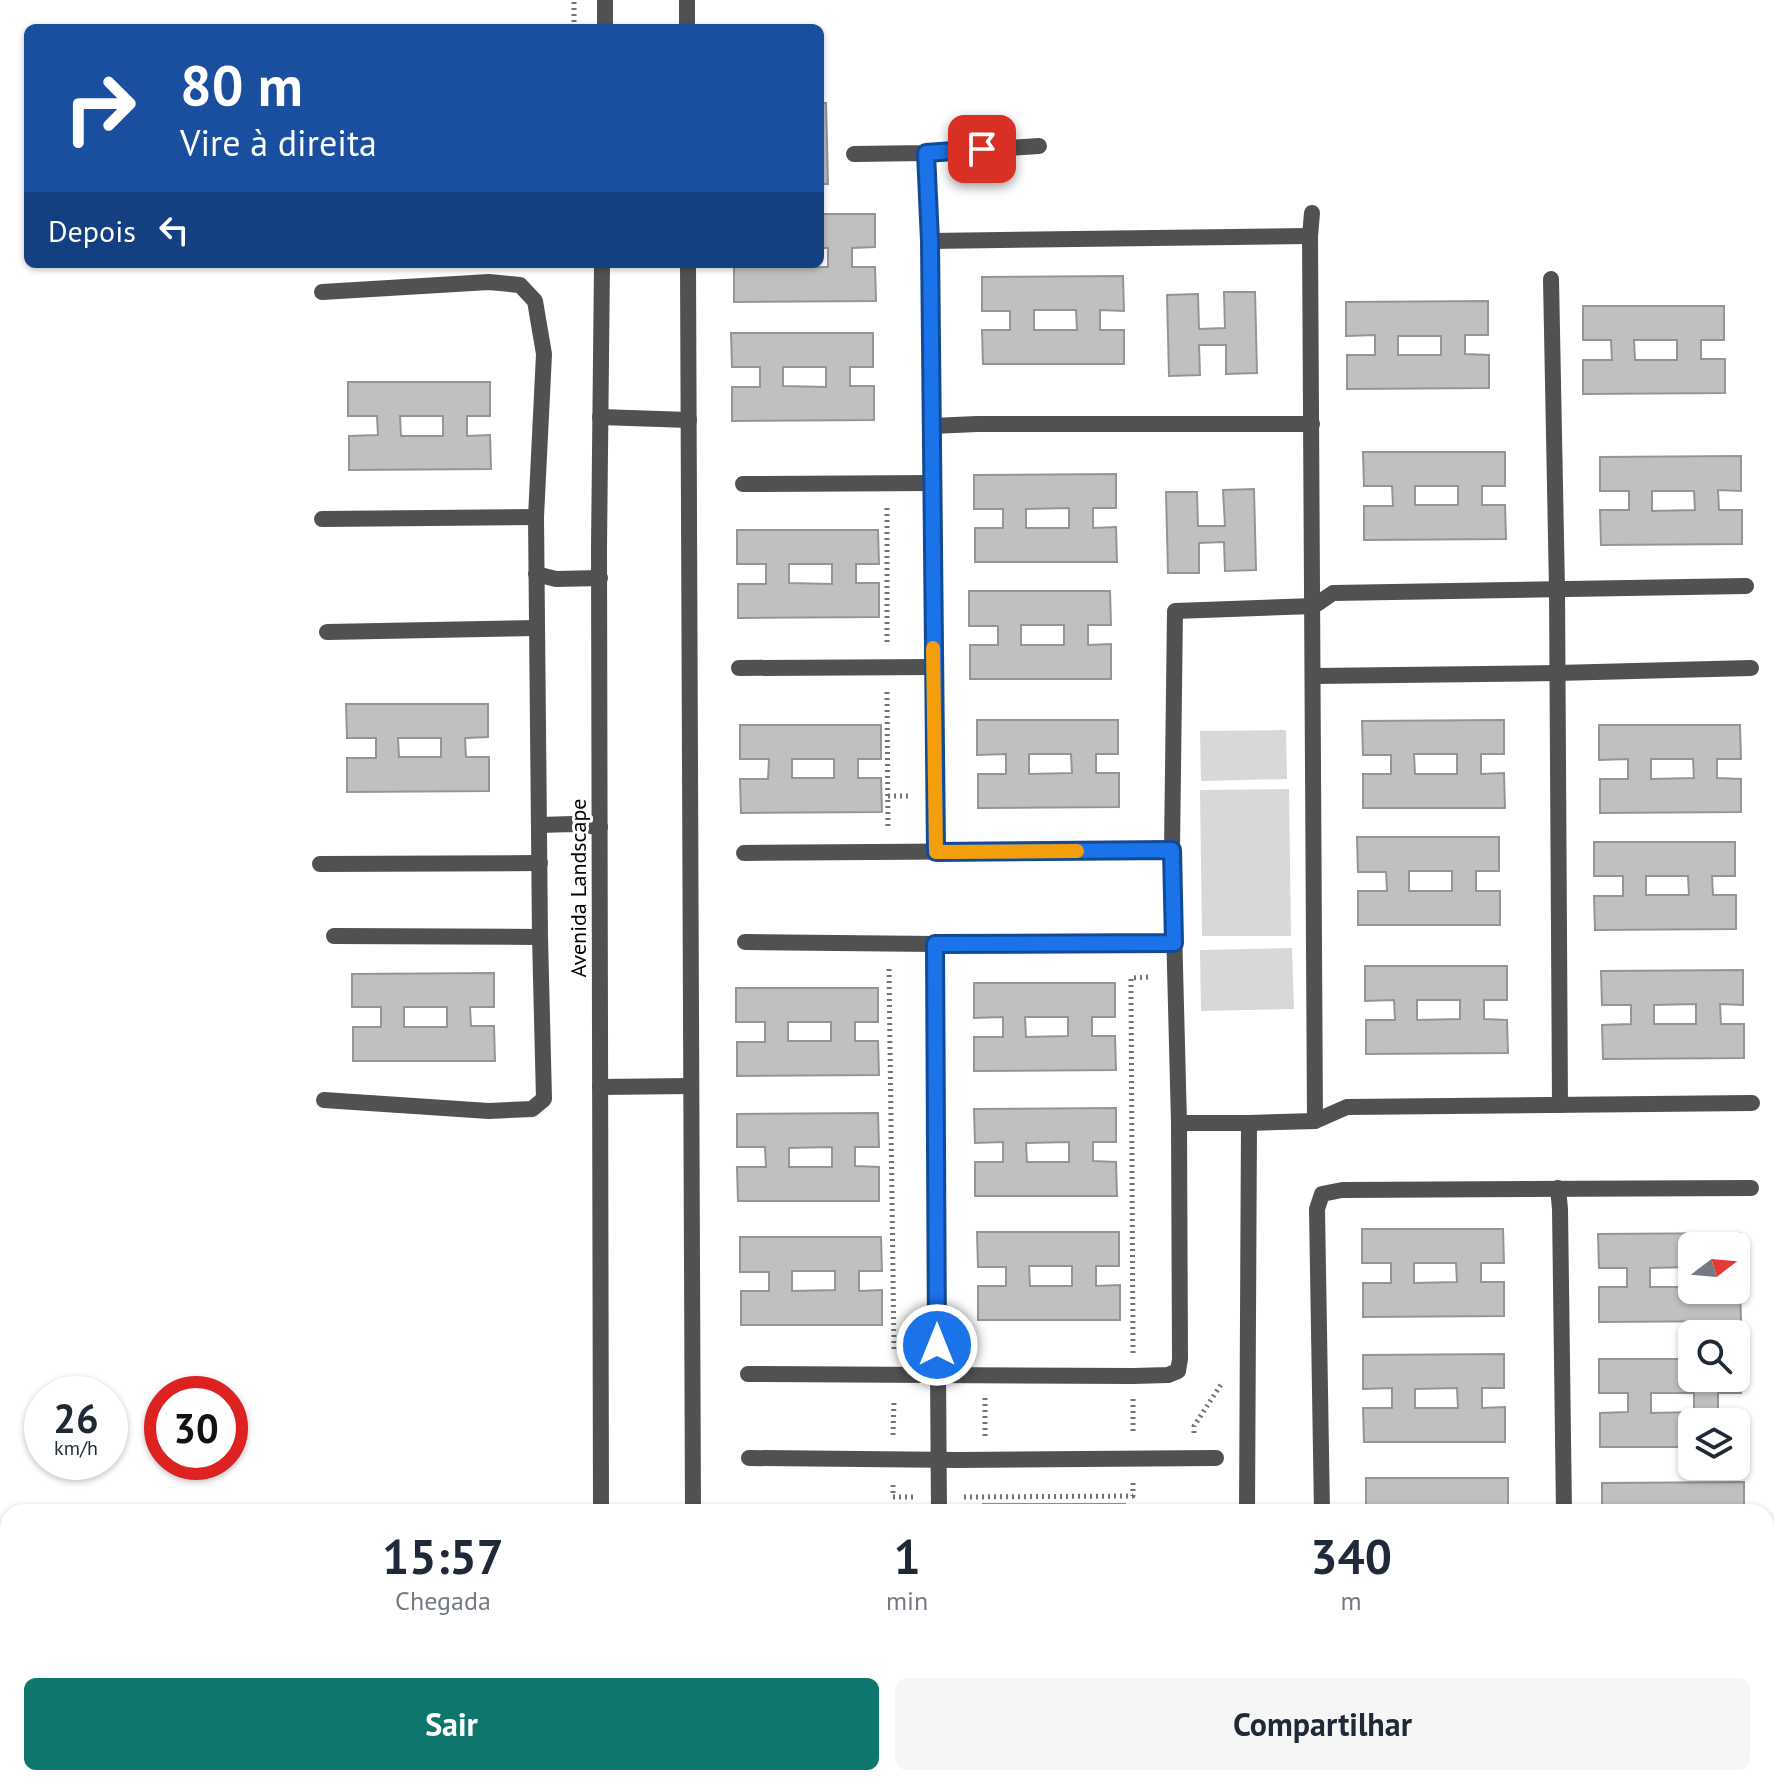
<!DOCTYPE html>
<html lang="pt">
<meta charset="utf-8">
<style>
body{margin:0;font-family:"PT Sans",sans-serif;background:#f6f6f7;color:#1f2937;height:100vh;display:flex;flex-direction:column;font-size:30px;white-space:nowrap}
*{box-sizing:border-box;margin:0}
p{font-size:26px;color:#747a83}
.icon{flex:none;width:44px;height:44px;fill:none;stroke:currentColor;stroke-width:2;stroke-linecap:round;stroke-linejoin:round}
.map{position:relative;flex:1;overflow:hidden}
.sheet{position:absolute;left:0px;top:1504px;width:1774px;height:282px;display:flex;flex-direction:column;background:#fff;border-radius:24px 24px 0 0;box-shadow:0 2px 6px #0004}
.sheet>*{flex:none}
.hud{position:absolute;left:24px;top:24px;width:800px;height:244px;border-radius:12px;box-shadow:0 2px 6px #0004;background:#1a4fa0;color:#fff;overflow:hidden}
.needle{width:52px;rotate:74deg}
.buttons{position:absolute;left:1678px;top:1232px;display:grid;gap:16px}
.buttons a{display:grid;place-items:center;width:72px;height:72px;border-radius:12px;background:#fff;box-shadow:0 2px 6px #0004;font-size:40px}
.speed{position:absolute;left:24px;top:1376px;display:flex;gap:16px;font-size:40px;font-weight:700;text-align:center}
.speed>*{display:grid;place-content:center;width:104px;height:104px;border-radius:50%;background:#fff;box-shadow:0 2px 6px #0004;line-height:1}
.speed small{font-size:20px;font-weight:400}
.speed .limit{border:12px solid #d22;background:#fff;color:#111}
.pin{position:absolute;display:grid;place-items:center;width:68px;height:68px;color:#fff;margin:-34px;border-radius:16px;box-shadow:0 4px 12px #0006}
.me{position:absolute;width:88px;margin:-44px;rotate:0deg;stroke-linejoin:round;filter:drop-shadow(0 0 6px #0008)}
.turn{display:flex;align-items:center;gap:28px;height:168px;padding:0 24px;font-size:36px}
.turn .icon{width:104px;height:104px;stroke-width:2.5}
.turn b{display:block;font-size:56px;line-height:68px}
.then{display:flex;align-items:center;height:76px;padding:0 24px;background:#0003;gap:16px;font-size:30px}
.eta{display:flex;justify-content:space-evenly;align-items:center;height:136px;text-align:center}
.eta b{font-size:48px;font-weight:700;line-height:56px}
.primary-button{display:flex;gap:16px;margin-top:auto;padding:16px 24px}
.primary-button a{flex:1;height:92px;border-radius:12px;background:#0f766e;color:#fff;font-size:32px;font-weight:700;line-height:92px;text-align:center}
.primary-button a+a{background:#f6f6f7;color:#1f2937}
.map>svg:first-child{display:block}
.green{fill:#d8d8d8}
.building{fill:#c0c0c0;stroke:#959595;stroke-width:2;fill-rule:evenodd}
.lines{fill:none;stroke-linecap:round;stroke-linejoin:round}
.path{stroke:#737373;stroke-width:5;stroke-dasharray:2 4;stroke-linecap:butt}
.service{stroke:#515151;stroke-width:16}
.minor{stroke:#515151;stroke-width:16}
.tertiary{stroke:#515151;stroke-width:16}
.route-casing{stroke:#114b97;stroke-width:20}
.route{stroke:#1a73e8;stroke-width:14}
.slow{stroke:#f59e0b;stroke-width:14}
.labels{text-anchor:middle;stroke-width:6;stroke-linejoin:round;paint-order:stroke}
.street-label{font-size:22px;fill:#000;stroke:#fff}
</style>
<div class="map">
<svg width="1774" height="1785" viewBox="0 0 1774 1785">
<rect width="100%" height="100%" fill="#fff"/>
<!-- green -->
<g class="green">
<polygon points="1286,730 1287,779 1201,781 1200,731"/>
<polygon points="1289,789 1291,936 1202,936 1200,790"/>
<polygon points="1292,948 1294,1009 1201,1011 1200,950"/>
<polygon points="739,1778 1014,1778 1031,1785 739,1785"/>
</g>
<!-- building -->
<g class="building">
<polygon points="820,103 826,103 828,184 820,184"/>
<polygon points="820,214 875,214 875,247 852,248 852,267 875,267 876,301 734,302 734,267 762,267 762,264 785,264 785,267 828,267 828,248 820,248"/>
<path d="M1123,276L1124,311L1100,310V330H1124V364H983L982,330H1010V311H982V277ZM1034,310H1076L1077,330H1034Z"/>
<polygon points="1224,292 1255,292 1257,373 1226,374 1226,345 1199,345 1200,375 1169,376 1167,295 1198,294 1199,329 1225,328"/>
<path d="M1488,301V335H1465V354L1489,355V388L1347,389V355H1375V335L1346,336V302ZM1398,336H1441V355H1398Z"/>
<path d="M1583,306H1724V340H1701V359H1725V393L1583,394V360H1612L1611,340H1583ZM1634,340H1677V360H1635Z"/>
<path d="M731,333H873V367H850V386H874V420L732,421V387H760V367H732ZM783,367H826V387L783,386Z"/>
<path d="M348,382H490V416H467V436L490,435L491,469L349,470V436L378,435L377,416H348ZM400,416H443V436H401Z"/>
<path d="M1363,452H1505V486H1482V505H1505L1506,539L1364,540V506H1393L1392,486H1364ZM1415,486H1458V505H1415Z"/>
<path d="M1741,456V491L1718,490L1719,510H1742V544L1601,545L1600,510H1629V491H1600V457ZM1652,491H1694L1695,510L1652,511Z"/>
<path d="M1116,474V508H1093V528L1116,527L1117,562H975V528H1003V509H974V475ZM1069,508V528H1026V509Z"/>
<polygon points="1254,489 1256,570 1225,571 1224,542 1199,543 1199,573 1168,573 1166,492 1197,492 1198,526 1225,526 1223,490"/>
<path d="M737,530H878L879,564H856V583H879V617L738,618V584H766V564H737ZM789,564H832V584L789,583Z"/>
<path d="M969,591H1110L1111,625H1088V645L1111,644V679H970V645H998V626H969ZM1021,625H1064V645H1021Z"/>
<path d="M346,704H488V737L465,738L466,757H489V791L347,792V758H376V738H347ZM398,738H441V757H399Z"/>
<path d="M977,720H1118V754H1096V773H1119V807L978,808V774H1006V754L977,755ZM1029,754H1071L1072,773L1029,774Z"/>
<path d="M1504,720V754H1481V774L1504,773L1505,808H1363V774H1391V755H1363L1362,721ZM1414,754H1457V774H1415Z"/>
<path d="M740,725H881V759H858V778H881L882,812L741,813L740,779H768L769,759H740ZM792,759H834V778H792Z"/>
<path d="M1599,725H1740L1741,759H1717V778L1741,779V812L1600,813V779H1628V759L1599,760ZM1651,759H1693L1694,778L1651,779Z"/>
<path d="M1357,837H1499V871H1476V891H1500V925H1358V891H1387L1386,872H1358ZM1409,871H1452V891H1409Z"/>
<path d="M1594,842H1735V876H1712L1713,895H1736V929L1595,930L1594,896H1623V876H1594ZM1646,876H1688L1689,895H1646Z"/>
<path d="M1365,966H1507V1000H1484V1019L1507,1020L1508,1053L1366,1054V1020H1395L1394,1000L1365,1001ZM1417,1000H1460V1019L1417,1020Z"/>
<path d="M1743,970V1005L1720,1004L1721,1024H1744V1058L1603,1059L1602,1025L1631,1024V1005H1602L1601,971ZM1696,1004V1024H1654V1005Z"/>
<path d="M494,973V1007H470L471,1026H494L495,1061H353V1027H381V1007H352V974ZM404,1007H447V1027H404Z"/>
<path d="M974,983H1115V1017H1092V1036H1115L1116,1070L974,1071V1037H1003V1017L974,1018ZM1025,1017H1068V1036L1026,1037Z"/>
<path d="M736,988H878V1022H855V1041H878L879,1075L737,1076V1042H765V1022H736ZM788,1022H831V1041H788Z"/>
<path d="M1116,1108V1142H1093V1161L1116,1162L1117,1196H975V1162H1003V1142L975,1143L974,1109ZM1069,1142V1162H1027L1026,1143Z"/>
<path d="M878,1113L879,1147H855V1166L879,1167V1201H738L737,1167H766L765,1147H737V1114ZM832,1147V1167H789V1148Z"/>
<path d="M1362,1229H1503L1504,1263H1481V1282H1504V1316L1363,1317V1283H1391V1263H1362ZM1414,1263H1456L1457,1282L1414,1283Z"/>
<path d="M977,1232H1119V1266H1096V1286L1120,1285V1320H978V1286H1006V1267H978ZM1029,1266H1072V1286H1030Z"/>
<polygon points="1740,1233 1740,1268 1736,1268 1736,1246 1692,1246 1692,1267 1650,1268 1650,1287 1692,1287 1692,1290 1736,1290 1736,1287 1740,1287 1741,1321 1599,1322 1599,1287 1627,1287 1627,1268 1599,1268 1598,1234"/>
<path d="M740,1237H881L882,1271H859V1291L882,1290V1325H741V1291H769V1272H740ZM792,1271H835V1290L792,1291Z"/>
<path d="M1504,1354V1388H1482V1408L1505,1407V1442H1364L1363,1408H1392V1388L1363,1389V1355ZM1457,1388L1458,1408H1415V1389Z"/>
<path d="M1599,1359H1692V1378H1736V1359H1741V1393H1718V1412H1741V1446H1736V1422H1692V1447H1600V1413L1628,1412V1393H1599ZM1651,1393H1694V1412L1651,1413Z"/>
<rect x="1366" y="1478" width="142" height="34"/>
<polygon points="1744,1482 1744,1512 1602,1512 1602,1483"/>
<rect x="983" y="1504" width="142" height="8"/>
<polygon points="884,1505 884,1512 742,1512 742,1506"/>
</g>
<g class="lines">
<!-- path -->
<g class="path">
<polyline points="574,28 574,0"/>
<polyline points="887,642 887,508"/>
<polyline points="887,692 888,830"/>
<polyline points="888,796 911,796"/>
<polyline points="889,969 894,1351"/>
<polyline points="1133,1353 1131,978 1150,977"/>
<polyline points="985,1398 985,1436"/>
<polyline points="1133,1399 1133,1433"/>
<polyline points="1194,1433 1194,1426 1222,1383"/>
<polyline points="893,1435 894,1401"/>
<polyline points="893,1485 893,1497 914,1497"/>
<polyline points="964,1497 1133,1496 1133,1483"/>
</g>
<!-- service -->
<g class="service">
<polyline points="322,292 489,282 520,285 535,301 544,354 536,517 540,937 544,1099 532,1109 489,1111 324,1100"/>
<polyline points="322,519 536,517"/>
<polyline points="536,574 556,579 600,578"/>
<polyline points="327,632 537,628"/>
<polyline points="540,825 572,824 600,827"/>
<polyline points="320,864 540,863"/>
<polyline points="334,936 540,937"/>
</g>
<!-- minor -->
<g class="minor">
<polyline points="687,0 687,28"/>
<polyline points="605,28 605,0"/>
<polyline points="926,153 930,241 936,852"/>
<polyline points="854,154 926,153 1039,146"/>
<polyline points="1312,213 1310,236 1315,1121"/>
<polyline points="930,241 1310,236"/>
<polyline points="688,264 693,1512"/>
<polyline points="1551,279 1557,590 1560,1105"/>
<polyline points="600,417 689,420"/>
<polyline points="932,426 977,424 1312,424"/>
<polyline points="743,484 932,483"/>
<polyline points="739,668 934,667"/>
<polyline points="1314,676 1557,673 1751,668"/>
<polyline points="744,853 1172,850"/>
<polyline points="745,942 935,944 1174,943"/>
<polyline points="935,944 939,1512"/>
<polyline points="600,1087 691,1086"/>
<polyline points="1249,1123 1315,1121 1347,1107 1752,1103"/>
<polyline points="1558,1188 1560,1209 1564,1512"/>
<polyline points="748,1374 1133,1376 1168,1375 1178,1371 1180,1359 1179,1123"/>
<polyline points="749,1458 958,1460 1216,1458"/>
<polyline points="601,1512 599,548 602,264"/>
<polyline points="1247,1512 1249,1123 1179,1123 1172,850 1175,611 1314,606 1333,593 1746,586"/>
<polyline points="1322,1512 1317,1209 1322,1194 1342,1190 1751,1188"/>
<polyline points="601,1778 601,1785"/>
<polyline points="694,1778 694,1785"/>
<polyline points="1266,1778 1267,1785"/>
<polyline points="1301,1778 1304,1785"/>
<polyline points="1566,1778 1566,1785"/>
</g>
<!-- tertiary -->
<g class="tertiary">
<polyline points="0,1763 8,1766"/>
<polyline points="37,1778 55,1785"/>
</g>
</g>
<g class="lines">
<!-- route casing -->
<g class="route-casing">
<polyline id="route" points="937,1345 935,944 1174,943 1172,850 936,852 930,241 926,153 982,149"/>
</g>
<!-- route -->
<use href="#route" class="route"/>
<!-- slow -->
<polyline class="slow" points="933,648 936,852 1077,851"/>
</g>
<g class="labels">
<!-- street labels -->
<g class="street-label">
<text transform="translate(578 888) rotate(-90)" y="8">Avenida Landscape</text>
</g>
</g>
</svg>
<div class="buttons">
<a><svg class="needle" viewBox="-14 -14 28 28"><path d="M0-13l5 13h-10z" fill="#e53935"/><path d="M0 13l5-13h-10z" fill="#747a83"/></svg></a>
<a><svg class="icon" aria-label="search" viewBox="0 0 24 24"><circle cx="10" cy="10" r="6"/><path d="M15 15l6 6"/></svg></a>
<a><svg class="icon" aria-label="layers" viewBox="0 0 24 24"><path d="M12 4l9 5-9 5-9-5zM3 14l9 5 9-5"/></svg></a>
</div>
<div class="speed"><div>26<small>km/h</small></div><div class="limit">30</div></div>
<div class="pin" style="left:982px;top:149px;background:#d93025"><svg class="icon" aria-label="arrive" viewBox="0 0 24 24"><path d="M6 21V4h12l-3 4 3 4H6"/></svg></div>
<svg class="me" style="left:937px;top:1345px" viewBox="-20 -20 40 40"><circle r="17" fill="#1a73e8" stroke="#fff" stroke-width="3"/><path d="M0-11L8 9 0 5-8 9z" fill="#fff"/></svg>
<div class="hud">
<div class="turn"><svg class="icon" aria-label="right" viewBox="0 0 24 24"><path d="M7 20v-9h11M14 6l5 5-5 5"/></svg><div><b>80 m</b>Vire à direita</div></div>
<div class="then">Depois<svg class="icon" aria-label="left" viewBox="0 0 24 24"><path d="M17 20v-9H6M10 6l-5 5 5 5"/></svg></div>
</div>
<section class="sheet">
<div class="eta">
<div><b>15:57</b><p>Chegada</p></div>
<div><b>1</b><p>min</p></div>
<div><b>340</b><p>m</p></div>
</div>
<div class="primary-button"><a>Sair</a><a>Compartilhar</a></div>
</section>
</div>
